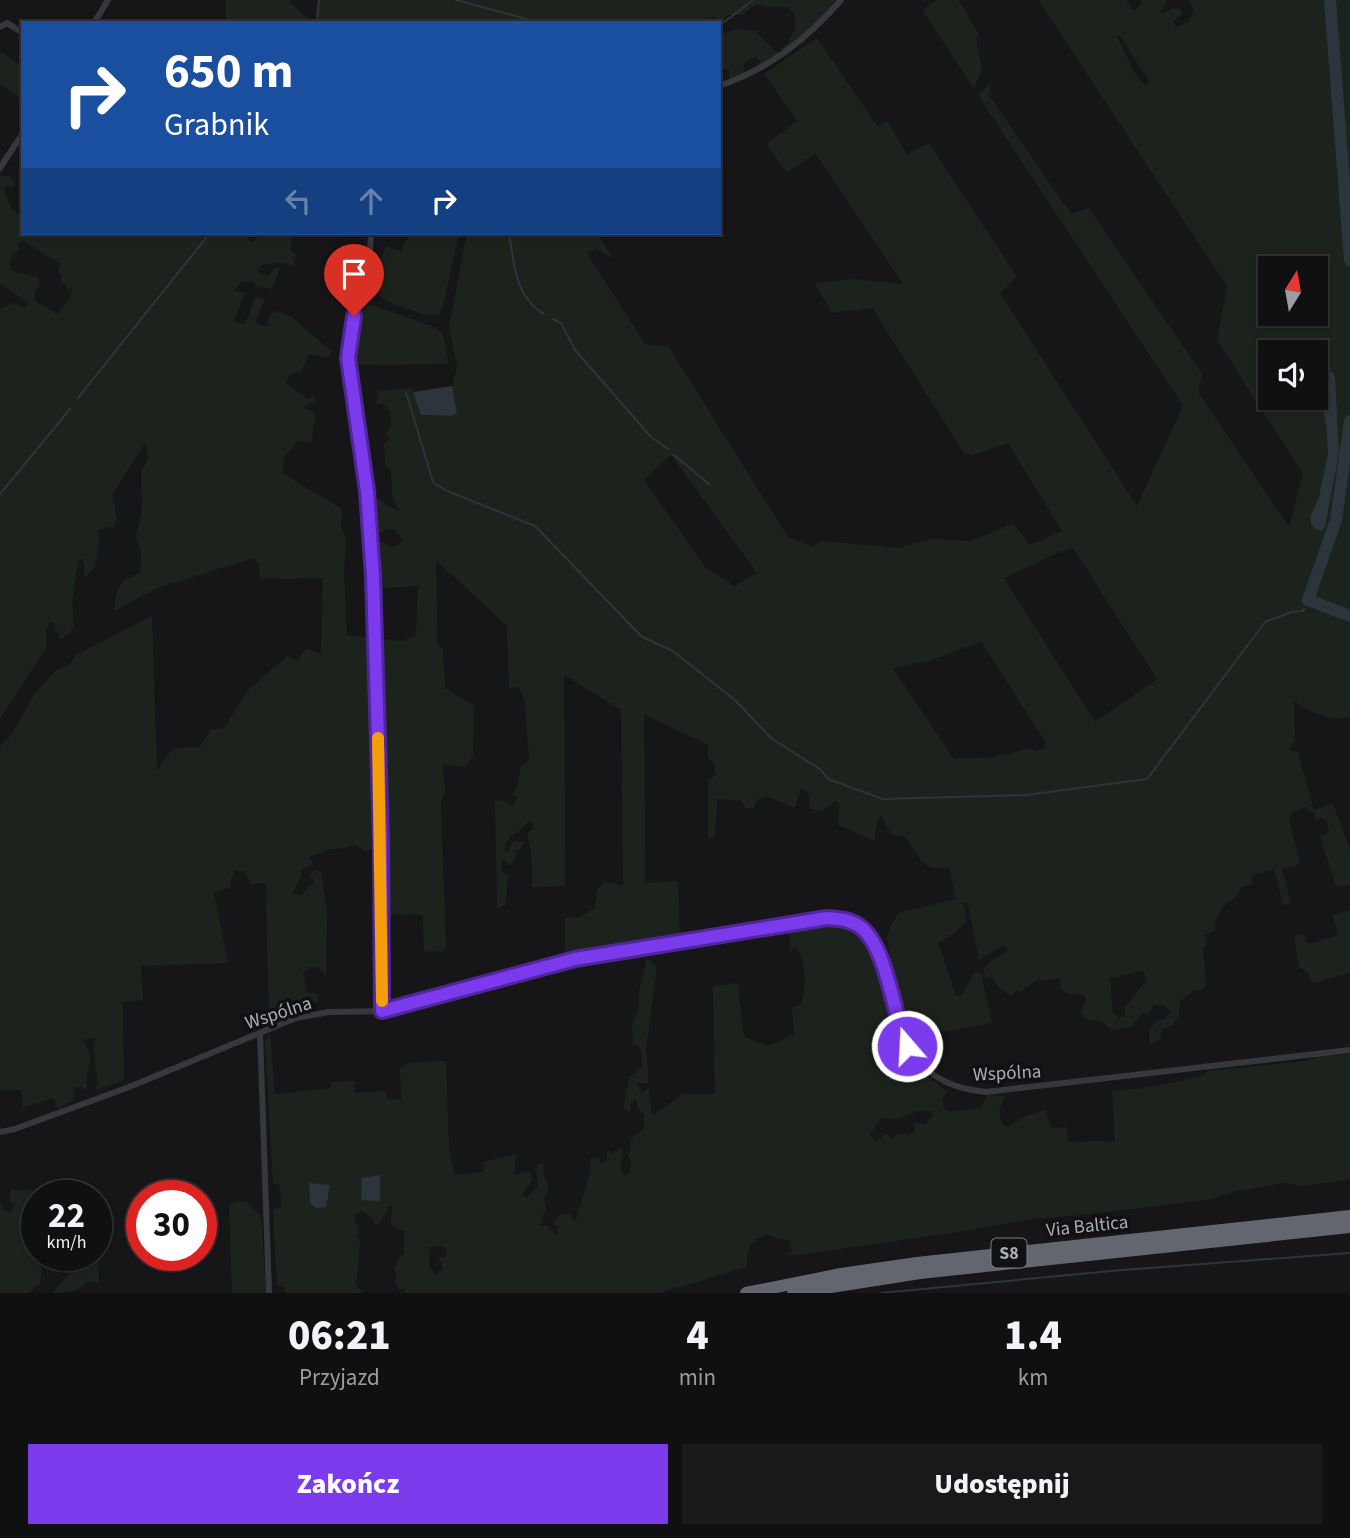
<!DOCTYPE html>
<html lang="pl">
<meta charset="utf-8">
<style>
body{margin:0;font-family:"Source Sans 3",sans-serif;background:#19191b;color:#f1f3f6;height:100vh;display:flex;flex-direction:column;font-size:26px;white-space:nowrap}
*{box-sizing:border-box;margin:0}
p{font-size:23px;color:#9c9d9f}
.icon{flex:none;width:38px;height:38px;fill:none;stroke:currentColor;stroke-width:2;stroke-linecap:round;stroke-linejoin:round}
.map{position:relative;height:1293px;overflow:hidden}
.drawer{display:flex;flex-direction:column;background:#101012;flex:1}
.drawer>*{flex:none}
.banner{position:absolute;left:21px;top:21px;width:700px;height:214px;border-radius:0px;box-shadow:0 2px 5px #0004,0 0 0 2px #303032;background:#1a4fa0;color:#fff;overflow:hidden}
.needle{width:46px;rotate:11deg}
.fabs{position:absolute;left:1258px;top:256px;display:grid;gap:14px}
.fabs a{display:grid;place-items:center;width:70px;height:70px;border-radius:0px;background:#101012;box-shadow:0 2px 5px #0004,0 0 0 2px #303032;font-size:35px}
.speed{position:absolute;left:21px;top:1180px;display:flex;gap:14px;font-size:35px;font-weight:700;text-align:center}
.speed>*{display:grid;place-content:center;width:91px;height:91px;border-radius:50%;background:#101012;box-shadow:0 2px 5px #0004,0 0 0 2px #303032;line-height:1}
.speed small{font-size:18px;font-weight:400}
.speed .limit{border:10px solid #d22;background:#fff;color:#111}
.pin{position:absolute;display:grid;place-items:center;width:60px;height:60px;color:#fff;margin:-72px -30px;border-radius:50% 50% 50% 0;rotate:-45deg;box-shadow:0 0 7px #0007}
.pin .icon{rotate:45deg}
.me{position:absolute;width:77px;margin:-38px;rotate:341deg;stroke-linejoin:round;filter:drop-shadow(0 0 5px #0008)}
.turn{display:flex;align-items:center;gap:24px;height:147px;padding:0 28px;font-size:32px}
.turn .icon{width:91px;height:91px;stroke-width:2.5}
.turn b{display:block;font-size:49px;line-height:60px}
.lanes{display:flex;align-items:center;height:66px;padding:0 28px;background:#0003;justify-content:center;gap:35px;direction:ltr}
.lanes .off{opacity:.35}
.eta{display:flex;justify-content:space-evenly;align-items:center;height:119px;text-align:center}
.eta b{font-size:42px;font-weight:800;line-height:49px}
.primary-button{display:flex;gap:14px;margin-top:auto;padding:14px 28px}
.primary-button a{flex:1;height:80px;border-radius:0px;background:#7c3aed;color:#fff;font-size:28px;font-weight:800;line-height:80px;text-align:center}
.primary-button a+a{background:#19191b;color:#f1f3f6}
.map>svg:first-child{display:block}
.green{fill:#1c231d;fill-rule:evenodd}
.water{fill:#2c353c}
.lines{fill:none;stroke-linecap:round;stroke-linejoin:round}
.stream{stroke:#2c353c;stroke-width:2}
.river{stroke:#2c353c;stroke-width:12}
.street{stroke:#37383d;stroke-width:6}
.highway{stroke:#63666e;stroke-width:12}
.route-casing{stroke:#51269a;stroke-width:18}
.route{stroke:#7c3aed;stroke-width:12}
.slow{stroke:#f59e0b;stroke-width:12}
.labels{text-anchor:middle;stroke-width:7;stroke-linejoin:round;paint-order:stroke}
.shield{fill:#111113;stroke:#7b7e86;stroke-width:2}
.shield-label{font-size:18px;font-weight:bold;fill:#a8adb8}
.street-label{font-size:19px;fill:#a8adb8;stroke:#111113}
</style>
<div class="map">
<svg width="1350" height="1293" viewBox="0 0 1350 1293">
<rect width="100%" height="100%" fill="#161618"/>
<!-- green -->
<g class="green">
<polygon points="226,0 291,0 290,2 312,23 226,23"/>
<path d="M321,0H836L808,33L782,52L781,49C791,40 803,22 790,9C786,6 784,7 779,7C765,7 753,0 744,15L730,14L720,22L712,16L710,23H313L317,18L315,12Z"/>
<polygon points="937,0 958,0 979,34 976,40 982,68 974,89 922,10"/>
<path d="M1038,0H1126L1134,11L1141,4V0H1165L1167,3L1161,9V14L1173,8L1180,9L1182,14L1172,22L1177,27L1190,21L1194,10L1189,0H1350V717C1330,722 1310,712 1294,701L1295,740L1289,751L1298,752L1314,810L1333,804L1350,850V885L1336,886L1320,836L1329,833L1327,821L1321,817L1316,821L1314,811L1309,812L1305,807L1292,812L1289,820L1300,863L1295,866L1282,869L1291,903L1283,905L1274,870L1252,875V884L1241,887C1235,906 1217,899 1215,930L1205,935L1207,944L1203,949L1206,984L1204,989L1193,991L1180,1001L1179,1015L1173,1025L1162,1029L1160,1039L1150,1045L1149,1031L1156,1021L1165,1019L1170,1012L1165,1006L1154,1005L1149,1014L1143,1013L1131,1027L1112,1030L1101,1021L1086,1020L1081,1012L1086,1000L1084,994C1074,996 1069,995 1061,989L1060,978L1043,981L1038,979L1020,992L1017,991L1011,996L1000,988L993,978L986,977L983,971L987,964L1008,950L1004,945L979,960L968,904L963,902C964,907 967,915 966,920C965,927 944,940 938,942L956,996L961,995L975,972L981,973L992,1023L914,1037L909,1033L897,994L887,938L890,927L898,913L956,899L949,867C920,873 921,855 904,837L891,834L881,815L878,819L874,841L838,825L839,806L836,800L821,812L810,808L808,792L801,788L795,808L767,796L757,800L754,808L746,809L741,801L717,799L715,836L708,839V780L716,775L713,762L708,758V745L644,714L645,883L678,881L680,936L635,944L565,951V918L579,917L595,908L597,889L604,882L623,885L621,710L564,675L565,886L532,887C533,868 532,852 527,834L533,829V824L528,822L519,831L511,835L505,845V852L508,851L514,841L523,842L521,849L517,850L514,862L508,866L506,860L502,862V871L508,875L506,905L497,909L495,799L508,802L511,806L514,805L517,796H511L517,787L521,766L526,764L529,758L525,702L520,689L513,687L509,689L507,626L436,560L437,643L443,649L445,688L474,706L473,756L465,767L443,764L445,793L441,801L446,951L424,952L423,915L386,914L385,841L367,852L355,845L347,848L329,849L308,858L313,861L310,866L302,869L300,879L292,893L301,896L314,882L312,877L308,876L314,871H321L327,913L326,977L319,968L309,967L303,972L307,993H318V1002L308,1003L269,1021L266,885L263,883L251,884L245,872L235,870L231,880V887L214,893L228,963L141,966L143,1000L123,1002L124,1080L93,1091L98,1084L93,1047L96,1038L83,1040L91,1055L86,1081L87,1091L81,1086L75,1088L73,1101L58,1109L53,1098L23,1108L21,1090L0,1091V746L12,734L35,693L56,670L69,665L78,654L152,616L157,771C170,749 174,745 199,748L211,730L225,727L247,691L287,656L297,661L307,648L321,654L323,578L260,579L259,564L253,558L155,589L114,611C116,589 118,580 140,573L141,552L136,536L142,511L141,473L148,458L145,443L112,495L117,518L113,528L106,527L98,531L100,539L95,567L85,577L83,558L78,561L72,603L74,628L61,640L54,624L50,621L46,630V648L0,719V309L14,303L24,308L28,303L0,283V176H9L14,181V187L6,185L4,190L11,208L23,219V233H130L135,237L140,233H241L253,243L259,233H293L290,249L296,255L293,266L281,263L261,265L258,272L268,277L275,268L280,267L272,289L258,287L252,281L241,282L234,291L245,293L234,321L245,324L256,296L264,300L255,322L266,327L271,314L278,311L290,316L331,351L329,358L309,354L301,372L290,375L286,383L307,399L312,396L316,401L303,408L316,413L311,442L297,441L284,458L282,473L342,509L341,524L346,540L344,572L347,635L401,641L416,636L418,586L377,588V543L382,542L392,547L399,545L403,539L395,530L385,529L382,533L377,532L371,495L399,512L392,494L391,471L385,464L384,443L389,439L386,433L391,425L390,412L383,404H376L379,391L412,388L423,416H452L457,413L452,386L457,367L449,326L467,233H597L613,258L596,249L589,251L588,255L645,344L669,347L788,537L814,547L820,541L897,548L933,539L970,541L1013,524L1030,545L1062,531L1008,443L972,455L964,453L872,308L832,313L814,283L854,279L903,284L815,153L787,173L766,144L797,121L764,74L817,38L878,127L887,121L907,154L929,143L1017,277L1000,293L1137,506L1183,406L978,95L991,83L989,95L1071,214L1089,208L1202,374L1198,392L1289,527L1303,474L1217,340L1227,286ZM1119,35L1150,82L1149,83L1145,85C1130,72 1127,53 1117,37ZM23,240L60,264L58,271L62,276L60,283L65,284L67,290L73,287L70,298L57,314L35,301V292L40,283L37,277L13,271L9,264L13,254L19,250L18,244ZM1270,268H1316V313H1270ZM1270,352H1316V397H1270ZM671,455L757,573L735,586L706,568L644,480ZM1073,548L1157,679L1095,722L1004,578L1062,551ZM981,642L1045,741L1044,748L1037,751L1028,748L1004,756L1003,754L992,757L954,759L893,668L931,660ZM1143,971L1147,980L1125,1007V1016L1119,1018L1113,1013L1110,978Z"/>
<polygon points="736,29 756,31 774,50 779,53 761,66 760,61 755,57 745,62 743,69 745,72 730,80 729,70 724,69 719,73 719,30 724,34"/>
<polygon points="0,51 23,67 23,100 0,84"/>
<path d="M410,233H459L443,307L439,314C427,317 417,312 406,308C399,305 390,303 384,299C368,288 381,260 386,246L401,251Z"/>
<path d="M368,304L434,327L443,333L449,364L352,365C351,346 351,316 368,304Z"/>
<polygon points="1350,910 1350,973 1313,983 1307,972 1299,967 1294,937 1303,934 1308,944 1338,935 1332,915"/>
<path d="M831,921L845,924L866,935L874,950L893,1026L900,1042L911,1062L947,1092L942,1099L944,1109L951,1112L981,1108L988,1095L1005,1096L999,1111L1002,1124L1008,1127L1026,1116L1045,1109L1051,1128L1067,1127L1068,1142L1115,1141L1112,1091L1145,1088L1202,1076L1208,1071L1305,1061L1319,1057L1350,1054V1179L1303,1186L1286,1183L1241,1190L1206,1200L1082,1215L1033,1219L958,1232L799,1255H787L792,1250L789,1240L779,1239L768,1235C750,1239 747,1249 747,1267L659,1293H405L404,1288L399,1290L395,1282L397,1274L394,1270L398,1259L404,1254V1232L391,1225L392,1207L389,1206L386,1214L376,1227L372,1218L362,1211L354,1215L358,1228L357,1237L360,1241L356,1285L363,1293H286L284,1288L280,1285L277,1287L273,1209L281,1207L280,1185L273,1184L265,1041L270,1034L275,1094L331,1088V1082L354,1081L355,1093L386,1091L387,1099L401,1100L400,1068L408,1063L446,1061L449,1149L455,1175L484,1172L483,1162L516,1154L514,1175L526,1171L531,1173L532,1180L523,1193L525,1198L537,1188L538,1179L535,1170L539,1163L544,1164L543,1172L549,1188L544,1198L546,1209L542,1217L541,1226L546,1225L556,1235L559,1227L553,1224L559,1215L569,1213L573,1221L576,1220L591,1169L590,1159L600,1157V1162L604,1163L607,1158V1149L612,1153L617,1152L619,1146L623,1152L620,1169L624,1175L630,1172L631,1160L627,1154L630,1152L631,1139L644,1128V1114L639,1110L635,1098L631,1103L630,1112L624,1109C623,1099 629,1089 629,1077L642,1067V1054L639,1046L633,1044L632,1026L639,1008V991L647,958L657,967L646,1049L649,1083H637L641,1093L649,1088L652,1116L683,1094H715L713,986L738,983L743,1032L747,1038L768,1046L794,1034L792,1008L800,1005C807,991 806,960 796,947L790,952L789,928ZM919,1111H931L933,1115L926,1124L914,1122L915,1131L908,1135L897,1134L892,1138L886,1134L876,1141L870,1135L881,1118L893,1120ZM440,1246L446,1249L447,1256L439,1257V1260L442,1263V1270L436,1274L429,1267L430,1247Z"/>
<polygon points="11,1190 57,1190 57,1195 37,1195 37,1255 43,1255 40,1283 29,1293 0,1293 0,1201 3,1209 9,1214 15,1206 10,1201"/>
<polygon points="240,1201 248,1203 261,1216 266,1293 232,1293 229,1205"/>
<path d="M96,1252H98L99,1283L87,1281C78,1293 66,1293 52,1293L77,1265L81,1255H96Z"/>
</g>
<!-- water -->
<g class="water">
<polygon points="1327,372 1333,372 1335,379 1339,453 1325,526 1322,531 1314,528 1311,523 1311,515 1319,497 1328,453 1326,423 1316,375"/>
<polygon points="452,386 457,413 452,416 421,415 413,392"/>
<polygon points="380,1175 380,1201 361,1200 362,1178"/>
<polygon points="309,1183 330,1185 326,1207 316,1208 310,1203"/>
</g>
<g class="lines">
<!-- stream -->
<g class="stream">
<polyline points="456,0 527,19 533,23"/>
<polyline points="317,23 319,0"/>
<polyline points="719,26 753,0"/>
<path d="M509,233C514,263 515,298 544,314"/>
<polyline points="553,319 561,323 575,350 651,437 668,449"/>
<polyline points="406,392 433,482 447,491 535,526 642,637 673,651 736,701 771,738 821,770 828,779 883,799 1026,795 1147,779 1265,622 1292,612 1303,611 1304,609"/>
<polyline points="78,398 210,233"/>
<polyline points="674,455 710,485"/>
<polyline points="0,494 70,409"/>
<polyline points="880,1293 1122,1270 1350,1253"/>
</g>
<!-- river -->
<g class="river">
<polyline points="1330,0 1350,260"/>
<polyline points="1350,421 1336,520 1308,600 1350,616"/>
</g>
<!-- street -->
<g class="street">
<polyline points="94,23 108,0"/>
<polyline points="0,27 7,23 23,33"/>
<path d="M719,86C769,69 807,39 841,0"/>
<polyline points="0,168 23,133"/>
<polyline points="371,234 369,267 363,298 354,316 348,358 367,491 373,576 381,839 382,1011"/>
<polyline points="260,1033 269,1293"/>
<path d="M0,1132L15,1129L129,1087L296,1018L329,1012L389,1011L575,959L827,918C839,919 849,919 859,925C875,936 880,954 884,971C901,1035 910,1085 986,1092L1350,1050"/>
</g>
<!-- highway -->
<g class="highway">
<polyline points="746,1293 841,1274 917,1263 1350,1216"/>
<polyline points="793,1293 920,1273 1350,1227"/>
</g>
</g>
<g class="lines">
<!-- route casing -->
<g class="route-casing">
<path id="route" d="M354,316L348,358L367,491L373,576L381,839L382,1011L575,959L827,918C839,919 849,919 859,926C887,945 893,1014 907,1046"/>
</g>
<!-- route -->
<use href="#route" class="route"/>
<!-- slow -->
<polyline class="slow" points="378,738 382,1001"/>
</g>
<g class="labels">
<!-- shield labels -->
<rect class="shield" x="991.5" y="1238.5" width="35" height="29" rx="5"/>
<g class="shield-label">
<text x="1009" y="1259">S8</text>
</g>
<!-- street labels -->
<g class="street-label">
<text transform="translate(278 1012) rotate(-18)" y="7">Wspólna</text>
<text transform="translate(1007 1072) rotate(-3)" y="7">Wspólna</text>
<text transform="translate(1087 1225) rotate(-6)" y="7">Via Baltica</text>
</g>
</g>
</svg>
<div class="fabs">
<a><svg class="needle" viewBox="-14 -14 28 28"><path d="M0-13l5 13h-10z" fill="#e53935"/><path d="M0 13l5-13h-10z" fill="#9c9d9f"/></svg></a>
<a><svg class="icon" aria-label="sound" viewBox="0 0 24 24"><path d="M4 9h4l5-4v14l-5-4H4zM17 9q2 3 0 6"/></svg></a>
</div>
<div class="speed"><div>22<small>km/h</small></div><div class="limit">30</div></div>
<div class="pin" style="left:354px;top:316px;background:#d93025"><svg class="icon" aria-label="arrive" viewBox="0 0 24 24"><path d="M6 21V4h12l-3 4 3 4H6"/></svg></div>
<svg class="me" style="left:907px;top:1046px" viewBox="-20 -20 40 40"><circle r="17" fill="#7c3aed" stroke="#fff" stroke-width="3"/><path d="M0-11L8 9 0 5-8 9z" fill="#fff"/></svg>
<div class="banner">
<div class="turn"><svg class="icon" aria-label="right" viewBox="0 0 24 24"><path d="M7 20v-9h11M14 6l5 5-5 5"/></svg><div><b>650 m</b>Grabnik</div></div>
<div class="lanes"><svg class="icon off" aria-label="left" viewBox="0 0 24 24"><path d="M17 20v-9H6M10 6l-5 5 5 5"/></svg><svg class="icon off" aria-label="ahead" viewBox="0 0 24 24"><path d="M12 20V5M6 11l6-6 6 6"/></svg><svg class="icon" aria-label="right" viewBox="0 0 24 24"><path d="M7 20v-9h11M14 6l5 5-5 5"/></svg></div>
</div>
</div>
<section class="drawer">
<div class="eta">
<div><b>06:21</b><p>Przyjazd</p></div>
<div><b>4</b><p>min</p></div>
<div><b>1.4</b><p>km</p></div>
</div>
<div class="primary-button"><a>Zakończ</a><a>Udostępnij</a></div>
</section>
